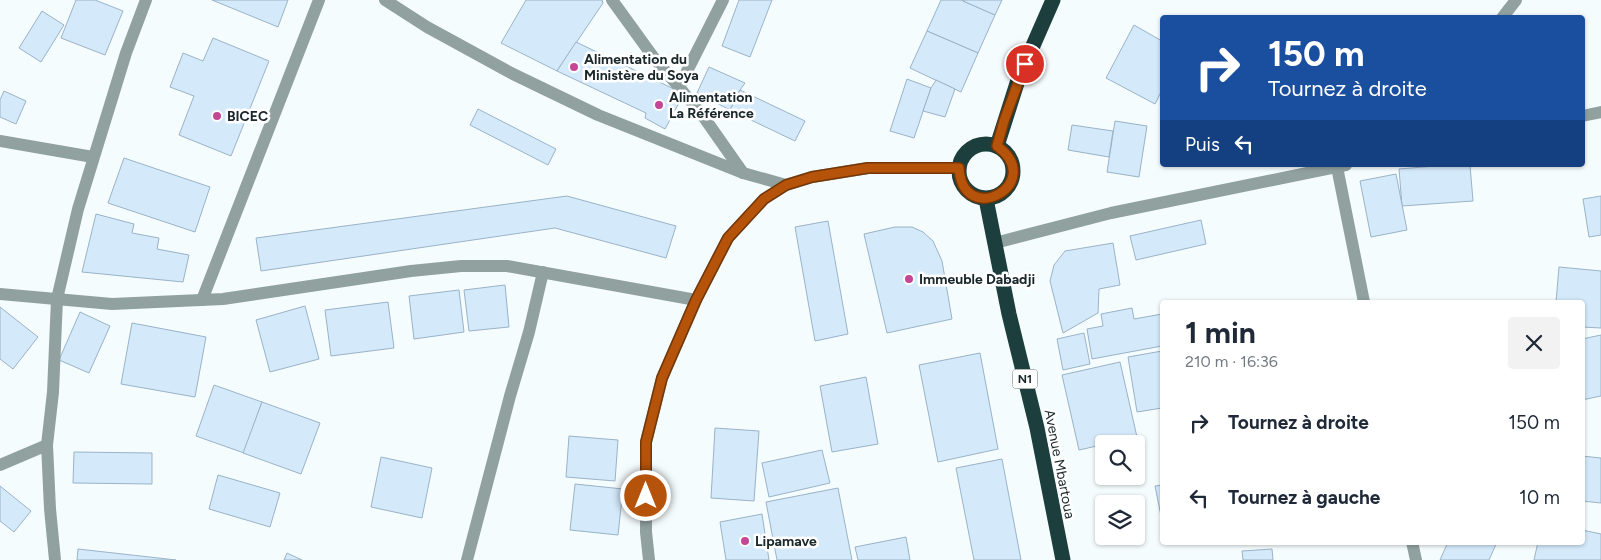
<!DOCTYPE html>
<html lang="fr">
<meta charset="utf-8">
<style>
body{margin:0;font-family:Figtree,sans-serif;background:#f2f2f3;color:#1f2937;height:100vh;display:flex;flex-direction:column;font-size:19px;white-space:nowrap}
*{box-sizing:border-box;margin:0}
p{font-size:16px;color:#747a83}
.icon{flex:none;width:28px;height:28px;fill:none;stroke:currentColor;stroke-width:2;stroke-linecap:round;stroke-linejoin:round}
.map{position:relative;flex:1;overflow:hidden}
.side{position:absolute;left:1160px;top:300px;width:425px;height:245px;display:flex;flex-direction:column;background:#fff;border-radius:5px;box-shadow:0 1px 4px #0004}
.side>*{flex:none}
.hud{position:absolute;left:1160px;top:15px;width:425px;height:152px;border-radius:5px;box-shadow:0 1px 4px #0004;background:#1a4fa0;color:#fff;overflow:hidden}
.controls{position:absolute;left:1095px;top:435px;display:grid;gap:10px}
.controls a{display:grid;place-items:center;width:50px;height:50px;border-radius:5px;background:#fff;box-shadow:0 1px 4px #0004;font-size:25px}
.pin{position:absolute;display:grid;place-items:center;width:42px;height:42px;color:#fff;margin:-21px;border:2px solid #fff;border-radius:50%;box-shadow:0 1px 5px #0007}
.me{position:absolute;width:55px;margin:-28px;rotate:0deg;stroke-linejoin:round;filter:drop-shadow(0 0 4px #0008)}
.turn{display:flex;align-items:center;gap:18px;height:105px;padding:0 25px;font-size:22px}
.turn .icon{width:65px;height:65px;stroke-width:2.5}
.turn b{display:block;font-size:35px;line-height:42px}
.then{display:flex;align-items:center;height:48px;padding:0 25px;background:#0003;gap:10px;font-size:19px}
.round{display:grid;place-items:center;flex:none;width:52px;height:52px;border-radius:5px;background:#f2f2f3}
.overview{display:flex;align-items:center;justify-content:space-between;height:85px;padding:0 25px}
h1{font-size:30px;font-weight:700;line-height:38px}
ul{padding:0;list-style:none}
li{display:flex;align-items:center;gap:15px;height:75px;padding:0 25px}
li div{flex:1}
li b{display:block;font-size:19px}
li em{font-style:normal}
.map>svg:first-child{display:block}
.building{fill:#d4e9fa;stroke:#9ab3c7}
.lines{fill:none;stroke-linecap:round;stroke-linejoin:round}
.minor{stroke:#91a1a0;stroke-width:12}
.highway{stroke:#1c3e3d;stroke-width:15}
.route-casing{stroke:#753606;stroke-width:12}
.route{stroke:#b45309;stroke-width:9}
.poi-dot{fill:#c44796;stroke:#fff;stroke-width:2}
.labels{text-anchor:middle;stroke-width:5;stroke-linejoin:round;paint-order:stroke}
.shield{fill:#fff;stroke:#5f686b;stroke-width:1}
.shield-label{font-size:12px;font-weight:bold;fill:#1a272b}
.poi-label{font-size:14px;font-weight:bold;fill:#1a272b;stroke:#fff;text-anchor:start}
.street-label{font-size:14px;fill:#1a272b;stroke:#fff}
</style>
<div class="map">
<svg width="1601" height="560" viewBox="0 0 1601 560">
<rect width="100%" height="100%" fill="#f5fcfe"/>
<!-- building -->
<g class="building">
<polygon points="76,0 95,0 123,11 105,55 61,38"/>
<polygon points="212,0 288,0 278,27"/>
<polygon points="526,0 602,0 603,3 557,71 501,43"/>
<polygon points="739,0 772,0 750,57 722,46"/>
<polygon points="941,0 961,0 995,15 978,53 927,31"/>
<polygon points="964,0 1002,0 995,15 963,1"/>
<polygon points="42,11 64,25 41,62 19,48"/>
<polygon points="1134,25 1162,41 1161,74 1162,90 1155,104 1106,78"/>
<polygon points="927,31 978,53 961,92 910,68"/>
<polygon points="213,38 269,61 231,156 179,135 194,96 170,87 183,53 203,61"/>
<polygon points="576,42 676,90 680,101 665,129 645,118 646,113 557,71"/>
<polygon points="709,67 745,83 740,90 730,110 697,93"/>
<polygon points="907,79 931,88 914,138 890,131"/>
<polygon points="936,80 955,89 945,117 923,111 931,88"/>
<polygon points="740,90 805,121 795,141 730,110"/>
<polygon points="4,91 26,101 16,124 0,117 0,100"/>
<polygon points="478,109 556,149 548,165 470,125"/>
<polygon points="1115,121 1147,126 1139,177 1107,172"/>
<polygon points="1072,125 1113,131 1109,157 1068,150"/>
<polygon points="124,158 210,187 195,232 108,203"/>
<polygon points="1447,165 1470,165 1473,201 1402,206 1399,169"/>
<polygon points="1396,174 1407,230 1371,237 1360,181"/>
<polygon points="567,196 676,226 666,258 555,228 261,271 256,238"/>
<polygon points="1601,196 1601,235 1589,237 1583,199"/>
<polygon points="96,214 134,224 132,233 159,238 157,249 189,255 183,282 82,272"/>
<polygon points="1201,220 1206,244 1136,260 1130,236"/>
<polygon points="828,221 848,334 815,341 795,227"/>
<polygon points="895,227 912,227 923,232 933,241 942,261 952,319 887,333 864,234"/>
<polygon points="1113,243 1120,285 1099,289 1098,313 1063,333 1050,281 1054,265 1065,251"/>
<polygon points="1559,267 1601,271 1601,328 1582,327 1582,302 1556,302"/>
<polygon points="505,285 509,327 469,331 464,290"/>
<polygon points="459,290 464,332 414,339 409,296"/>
<polygon points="388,302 394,348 331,356 325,310"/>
<polygon points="305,306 319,359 270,372 256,320"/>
<polygon points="0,307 38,337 13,369 0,359"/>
<polygon points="1132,308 1134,319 1162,314 1162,346 1092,359 1087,329 1103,326 1101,314"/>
<polygon points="80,312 110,326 89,373 59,360"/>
<polygon points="132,323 206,337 195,397 121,384"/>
<polygon points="1084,333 1090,364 1063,370 1057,339"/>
<polygon points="1601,335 1601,396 1582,400 1582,339"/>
<polygon points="1162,351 1162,408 1137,412 1128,357"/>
<polygon points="980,353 998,449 938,462 919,365"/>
<polygon points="1120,362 1137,437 1079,450 1062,375"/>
<polygon points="866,377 878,444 832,452 820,386"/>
<polygon points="214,385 262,402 244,453 196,436"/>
<polygon points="262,402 320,423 301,474 243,453"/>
<polygon points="715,428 759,431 754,501 711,498"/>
<polygon points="569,436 618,440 615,481 566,477"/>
<polygon points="822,450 830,483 769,497 762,463"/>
<polygon points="74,452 152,453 152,484 73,483"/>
<polygon points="1582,456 1601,458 1601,503 1582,501"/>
<polygon points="381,457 432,468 422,518 371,507"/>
<polygon points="1002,459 1021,560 974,560 956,468"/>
<polygon points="218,475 280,493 270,527 209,509"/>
<polygon points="575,484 623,489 618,535 570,530"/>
<polygon points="1162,485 1162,521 1155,486"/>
<polygon points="0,486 31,511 14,532 0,521"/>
<polygon points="838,488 852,560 777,560 766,502"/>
<polygon points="762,514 769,560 726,560 720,522"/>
<polygon points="1582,530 1601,534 1601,560 1534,560 1538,542 1582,542"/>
<polygon points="906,537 910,560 858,560 855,547"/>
<polygon points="1448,542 1497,542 1489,560 1440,560"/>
<polygon points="78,549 176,560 77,560"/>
<polygon points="1272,549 1273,560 1243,560 1242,551"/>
<polygon points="287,553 302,560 284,560"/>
</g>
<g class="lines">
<!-- minor -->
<g class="minor">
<polyline points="385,0 427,27 513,74 598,115 743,173 786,185"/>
<polyline points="612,0 654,58 679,87"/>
<polyline points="723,0 679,87 703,116 743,173"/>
<polyline points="1502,18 1516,0"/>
<polyline points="1582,116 1601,112"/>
<polyline points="0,141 93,157"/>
<polyline points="1337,167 1364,302"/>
<polyline points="995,243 1111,213 1346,165"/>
<polyline points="0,294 112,304 223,299 411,271 461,266 507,266 696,300"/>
<polyline points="202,300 319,0"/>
<polyline points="0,465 47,445"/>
<polyline points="1412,542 1416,560"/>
<polyline points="55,560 50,509 47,445 53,392 57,299 78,209 126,53 146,0"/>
<polyline points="467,560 510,396 529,332 543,272"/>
<polyline points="649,560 646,532 646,442 662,378 696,300 728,238 764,199 786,185 812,177 868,168 959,168"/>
</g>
<!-- highway -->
<g class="highway">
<circle cx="986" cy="171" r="27"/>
<polyline points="997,146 1018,80 1053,0"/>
<polyline points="986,199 1009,314 1037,428 1063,560"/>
</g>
</g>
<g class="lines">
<!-- route casing -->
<g class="route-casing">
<path id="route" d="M646,496V442L662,378L696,300L728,238L764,199L786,185L812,177L868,168H959C963,230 1048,183 997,146L1004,121L1025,64"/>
</g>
<!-- route -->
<use href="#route" class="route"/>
</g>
<!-- markers -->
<g class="poi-dot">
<circle cx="574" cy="67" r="5"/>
<circle cx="659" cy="105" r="5"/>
<circle cx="217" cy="116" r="5"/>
<circle cx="909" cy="279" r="5"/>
<circle cx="745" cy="541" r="5"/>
</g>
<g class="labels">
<!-- shield labels -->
<rect class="shield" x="1012.5" y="369.5" width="25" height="19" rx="4"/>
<g class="shield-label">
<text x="1025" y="383">N1</text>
</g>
<!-- poi labels -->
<g class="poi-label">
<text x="584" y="64">Alimentation du<tspan x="584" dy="16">Ministère du Soya</tspan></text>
<text x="669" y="102">Alimentation<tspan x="669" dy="16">La Référence</tspan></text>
<text x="227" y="121">BICEC</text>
<text x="919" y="284">Immeuble Dabadji</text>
<text x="755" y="546">Lipamave</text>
</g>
<!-- street labels -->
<g class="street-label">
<text transform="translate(1060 464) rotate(79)" y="5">Avenue Mbartoua</text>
</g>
</g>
</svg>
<div class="controls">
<a><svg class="icon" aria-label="search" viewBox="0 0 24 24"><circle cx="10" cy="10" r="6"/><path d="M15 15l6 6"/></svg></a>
<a><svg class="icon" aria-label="layers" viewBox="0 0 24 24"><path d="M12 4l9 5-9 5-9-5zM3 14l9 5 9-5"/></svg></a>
</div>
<div class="pin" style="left:1025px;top:64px;background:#d93025"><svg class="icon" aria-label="arrive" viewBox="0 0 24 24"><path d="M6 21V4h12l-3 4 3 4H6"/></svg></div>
<svg class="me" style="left:646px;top:496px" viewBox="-20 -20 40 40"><circle r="17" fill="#b45309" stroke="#fff" stroke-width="3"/><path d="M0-11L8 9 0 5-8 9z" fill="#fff"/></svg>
<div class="hud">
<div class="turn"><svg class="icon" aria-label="right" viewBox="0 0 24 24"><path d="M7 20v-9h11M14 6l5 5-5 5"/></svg><div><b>150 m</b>Tournez à droite</div></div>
<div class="then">Puis<svg class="icon" aria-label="left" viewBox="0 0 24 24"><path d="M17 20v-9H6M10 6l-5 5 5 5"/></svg></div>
</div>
<section class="side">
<div class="overview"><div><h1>1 min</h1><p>210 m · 16:36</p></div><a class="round"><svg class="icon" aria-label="close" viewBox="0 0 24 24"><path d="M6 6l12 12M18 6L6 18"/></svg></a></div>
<ul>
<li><svg class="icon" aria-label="right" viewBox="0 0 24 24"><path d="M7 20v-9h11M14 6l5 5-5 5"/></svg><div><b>Tournez à droite</b></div><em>150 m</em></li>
<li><svg class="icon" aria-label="left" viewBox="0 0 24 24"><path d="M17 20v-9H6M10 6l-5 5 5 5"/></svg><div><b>Tournez à gauche</b></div><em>10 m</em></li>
</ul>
</section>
</div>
